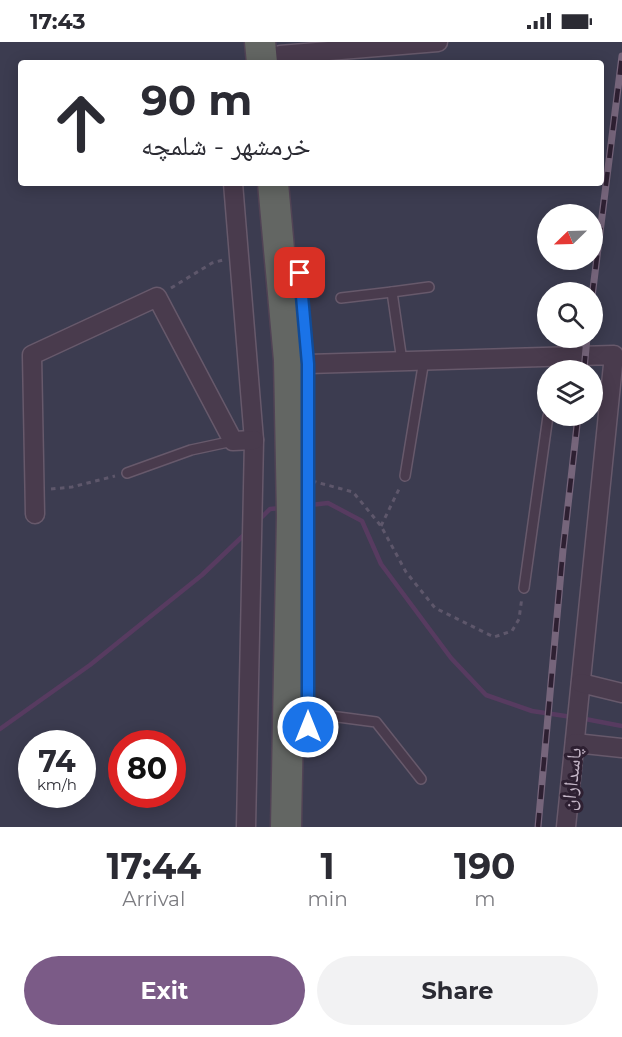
<!DOCTYPE html>
<meta charset="utf-8">
<style>
body{margin:0;font-family:Montserrat,"Noto Naskh Arabic",sans-serif;background:#f2f2f3;color:#2b2b33;height:100vh;display:flex;flex-direction:column;font-size:22px;white-space:nowrap}
*{box-sizing:border-box;margin:0}
p{font-size:20px;color:#7c7c81}
.icon{flex:none;width:33px;height:33px;fill:none;stroke:currentColor;stroke-width:2;stroke-linecap:round;stroke-linejoin:round}
.map{position:relative;height:785px;overflow:hidden}
.sheet{display:flex;flex-direction:column;background:#fff;flex:1}
.sheet>*{flex:none}
.top-card{position:absolute;left:18px;top:18px;width:586px;height:126px;border-radius:6px;box-shadow:0 3px 15px #0003;background:#fff;color:#2b2b33;overflow:hidden}
.needle{width:39px;rotate:247deg}
.tools{position:absolute;left:537px;top:162px;display:grid;gap:12px}
.tools a{display:grid;place-items:center;width:66px;height:66px;border-radius:50%;background:#fff;box-shadow:0 3px 15px #0003;font-size:30px}
.speed{position:absolute;left:18px;top:688px;display:flex;gap:12px;font-size:30px;font-weight:700;text-align:center}
.speed>*{display:grid;place-content:center;width:78px;height:78px;border-radius:50%;background:#fff;box-shadow:0 3px 15px #0003;line-height:1}
.speed small{font-size:15px;font-weight:400}
.speed .limit{border:9px solid #d22;background:#fff;color:#111}
.pin{position:absolute;display:grid;place-items:center;width:51px;height:51px;color:#fff;margin:-26px;border-radius:12px;box-shadow:0 3px 9px #0006}
.me{position:absolute;width:66px;margin:-33px;rotate:0deg;stroke-linejoin:round;filter:drop-shadow(0 0 4px #0008)}
.turn{display:flex;align-items:center;gap:21px;height:126px;padding:0 24px;font-size:27px}
.turn .icon{width:78px;height:78px;stroke-width:2.5}
.turn b{display:block;font-size:42px;line-height:51px}
.eta{display:flex;justify-content:space-evenly;align-items:center;height:102px;text-align:center}
.eta b{font-size:36px;font-weight:700;line-height:42px}
.button{display:flex;gap:12px;margin-top:auto;padding:12px 24px}
.button a{flex:1;height:69px;border-radius:36px;background:#7b5b87;color:#fff;font-size:24px;font-weight:700;line-height:69px;text-align:center}
.button a+a{background:#f2f2f3;color:#2b2b33}
.status{display:flex;justify-content:space-between;align-items:center;height:42px;padding:0 30px;background:#fff;direction:ltr}
.status svg{height:16px;fill:currentColor}
.map>svg:first-child{display:block}
.green{fill:#3c3c50;fill-rule:evenodd}
.lines{fill:none;stroke-linecap:round;stroke-linejoin:round}
.stream{stroke:#573b60;stroke-width:4.5}
.service-casing{stroke:#67596b;stroke-width:12}
.minor-casing{stroke:#67596b;stroke-width:21}
.trunk-casing{stroke:#514355;stroke-width:33}
.path{stroke:#5e576b;stroke-width:3;stroke-dasharray:4.5 4.5;stroke-linecap:butt}
.service{stroke:#493b4d;stroke-width:9}
.minor{stroke:#493b4d;stroke-width:18}
.trunk{stroke:#636663;stroke-width:30}
.rail-casing{stroke:#76657b;stroke-width:7}
.rail{stroke:#2e2032;stroke-width:4.5;stroke-dasharray:14;stroke-linecap:butt}
.route-casing{stroke:#114b97;stroke-width:15}
.route{stroke:#1a73e8;stroke-width:10}
.labels{text-anchor:middle;stroke-width:6;stroke-linejoin:round;paint-order:stroke}
.street-label{font-size:20px;fill:#c5b7c8;stroke:#2e2032}
</style>
<div class="status"><b>17:43</b><svg viewBox="0 0 49 12"><path d="M0 12V9h3v3zM5 12V6h3v6zM10 12V3h3v9zM15 12V0h3v12zM26 1h20v11H26zM47 4h2v5h-2z"/></svg></div>
<div class="map">
<svg width="622" height="785" viewBox="0 0 622 785">
<rect width="100%" height="100%" fill="#38273d"/>
<!-- green -->
<path class="green" d="M0,0H622V785H0ZM21,21H602V141H21ZM548,172H592V218H548ZM548,250H592V296H548ZM548,328H592V374H548ZM32,702H82V753H32ZM122,702H172V753H122Z"/>
<g class="lines">
<!-- stream -->
<g class="stream">
<polyline points="302,464 328,461 362,479 381,522 451,616 486,653 532,669 572,675"/>
<polyline points="258,479 270,467 281,466"/>
<polyline points="580,676 622,684"/>
<polyline points="0,687 90,623 202,533 246,491"/>
</g>
<!-- service casing -->
<g class="service-casing">
<g id="service">
<polyline points="341,256 392,250"/>
<polyline points="402,319 392,250 429,245"/>
<polyline points="127,431 191,408 233,399"/>
<polyline points="405,434 424,318"/>
<polyline points="524,546 548,374"/>
<polyline points="308,671 376,680 421,737"/>
</g>
</g>
<!-- minor casing -->
<g class="minor-casing">
<g id="minor">
<polyline points="280,13 438,0"/>
<polyline points="233,141 254,398 246,785"/>
<polyline points="308,322 614,313 566,785"/>
<polyline points="35,472 32,313 157,255 233,399 254,398"/>
<polyline points="581,641 622,651"/>
<polyline points="575,701 622,706"/>
</g>
</g>
<!-- trunk casing -->
<g class="trunk-casing">
<g id="trunk">
<polyline points="260,0 262,21"/>
<polyline points="273,141 289,318 292,474 286,785"/>
</g>
</g>
<!-- path -->
<g class="path">
<polyline points="171,246 212,221 223,218"/>
<polyline points="312,439 353,450 381,484 406,530 435,566 494,595 512,589 519,577 522,555"/>
<polyline points="51,447 72,445 115,434"/>
<polyline points="381,484 400,445"/>
</g>
<!-- service -->
<use href="#service" class="service"/>
<!-- minor -->
<use href="#minor" class="minor"/>
<!-- trunk -->
<use href="#trunk" class="trunk"/>
<!-- rail casing -->
<g class="rail-casing">
<g id="rail">
<polyline points="592,255 622,14"/>
<polyline points="584,328 587,296"/>
<polyline points="538,785 563,508 578,374"/>
</g>
</g>
<!-- rail -->
<use href="#rail" class="rail"/>
</g>
<g class="lines">
<!-- route casing -->
<g class="route-casing">
<polyline id="route" points="300,231 308,322 308,685"/>
</g>
<!-- route -->
<use href="#route" class="route"/>
</g>
<g class="labels">
<!-- street labels -->
<g class="street-label">
<text transform="translate(571 737) rotate(-84)" y="7">پاسداران</text>
</g>
</g>
</svg>
<div class="tools">
<a><svg class="needle" viewBox="-14 -14 28 28"><path d="M0-13l5 13h-10z" fill="#e53935"/><path d="M0 13l5-13h-10z" fill="#7c7c81"/></svg></a>
<a><svg class="icon" aria-label="search" viewBox="0 0 24 24"><circle cx="10" cy="10" r="6"/><path d="M15 15l6 6"/></svg></a>
<a><svg class="icon" aria-label="layers" viewBox="0 0 24 24"><path d="M12 4l9 5-9 5-9-5zM3 14l9 5 9-5"/></svg></a>
</div>
<div class="speed"><div>74<small>km/h</small></div><div class="limit">80</div></div>
<div class="pin" style="left:300px;top:231px;background:#d93025"><svg class="icon" aria-label="arrive" viewBox="0 0 24 24"><path d="M6 21V4h12l-3 4 3 4H6"/></svg></div>
<svg class="me" style="left:308px;top:685px" viewBox="-20 -20 40 40"><circle r="17" fill="#1a73e8" stroke="#fff" stroke-width="3"/><path d="M0-11L8 9 0 5-8 9z" fill="#fff"/></svg>
<div class="top-card">
<div class="turn"><svg class="icon" aria-label="ahead" viewBox="0 0 24 24"><path d="M12 20V5M6 11l6-6 6 6"/></svg><div><b>90 m</b>خرمشهر - شلمچه</div></div>
</div>
</div>
<section class="sheet">
<div class="eta">
<div><b>17:44</b><p>Arrival</p></div>
<div><b>1</b><p>min</p></div>
<div><b>190</b><p>m</p></div>
</div>
<div class="button"><a>Exit</a><a>Share</a></div>
</section>
